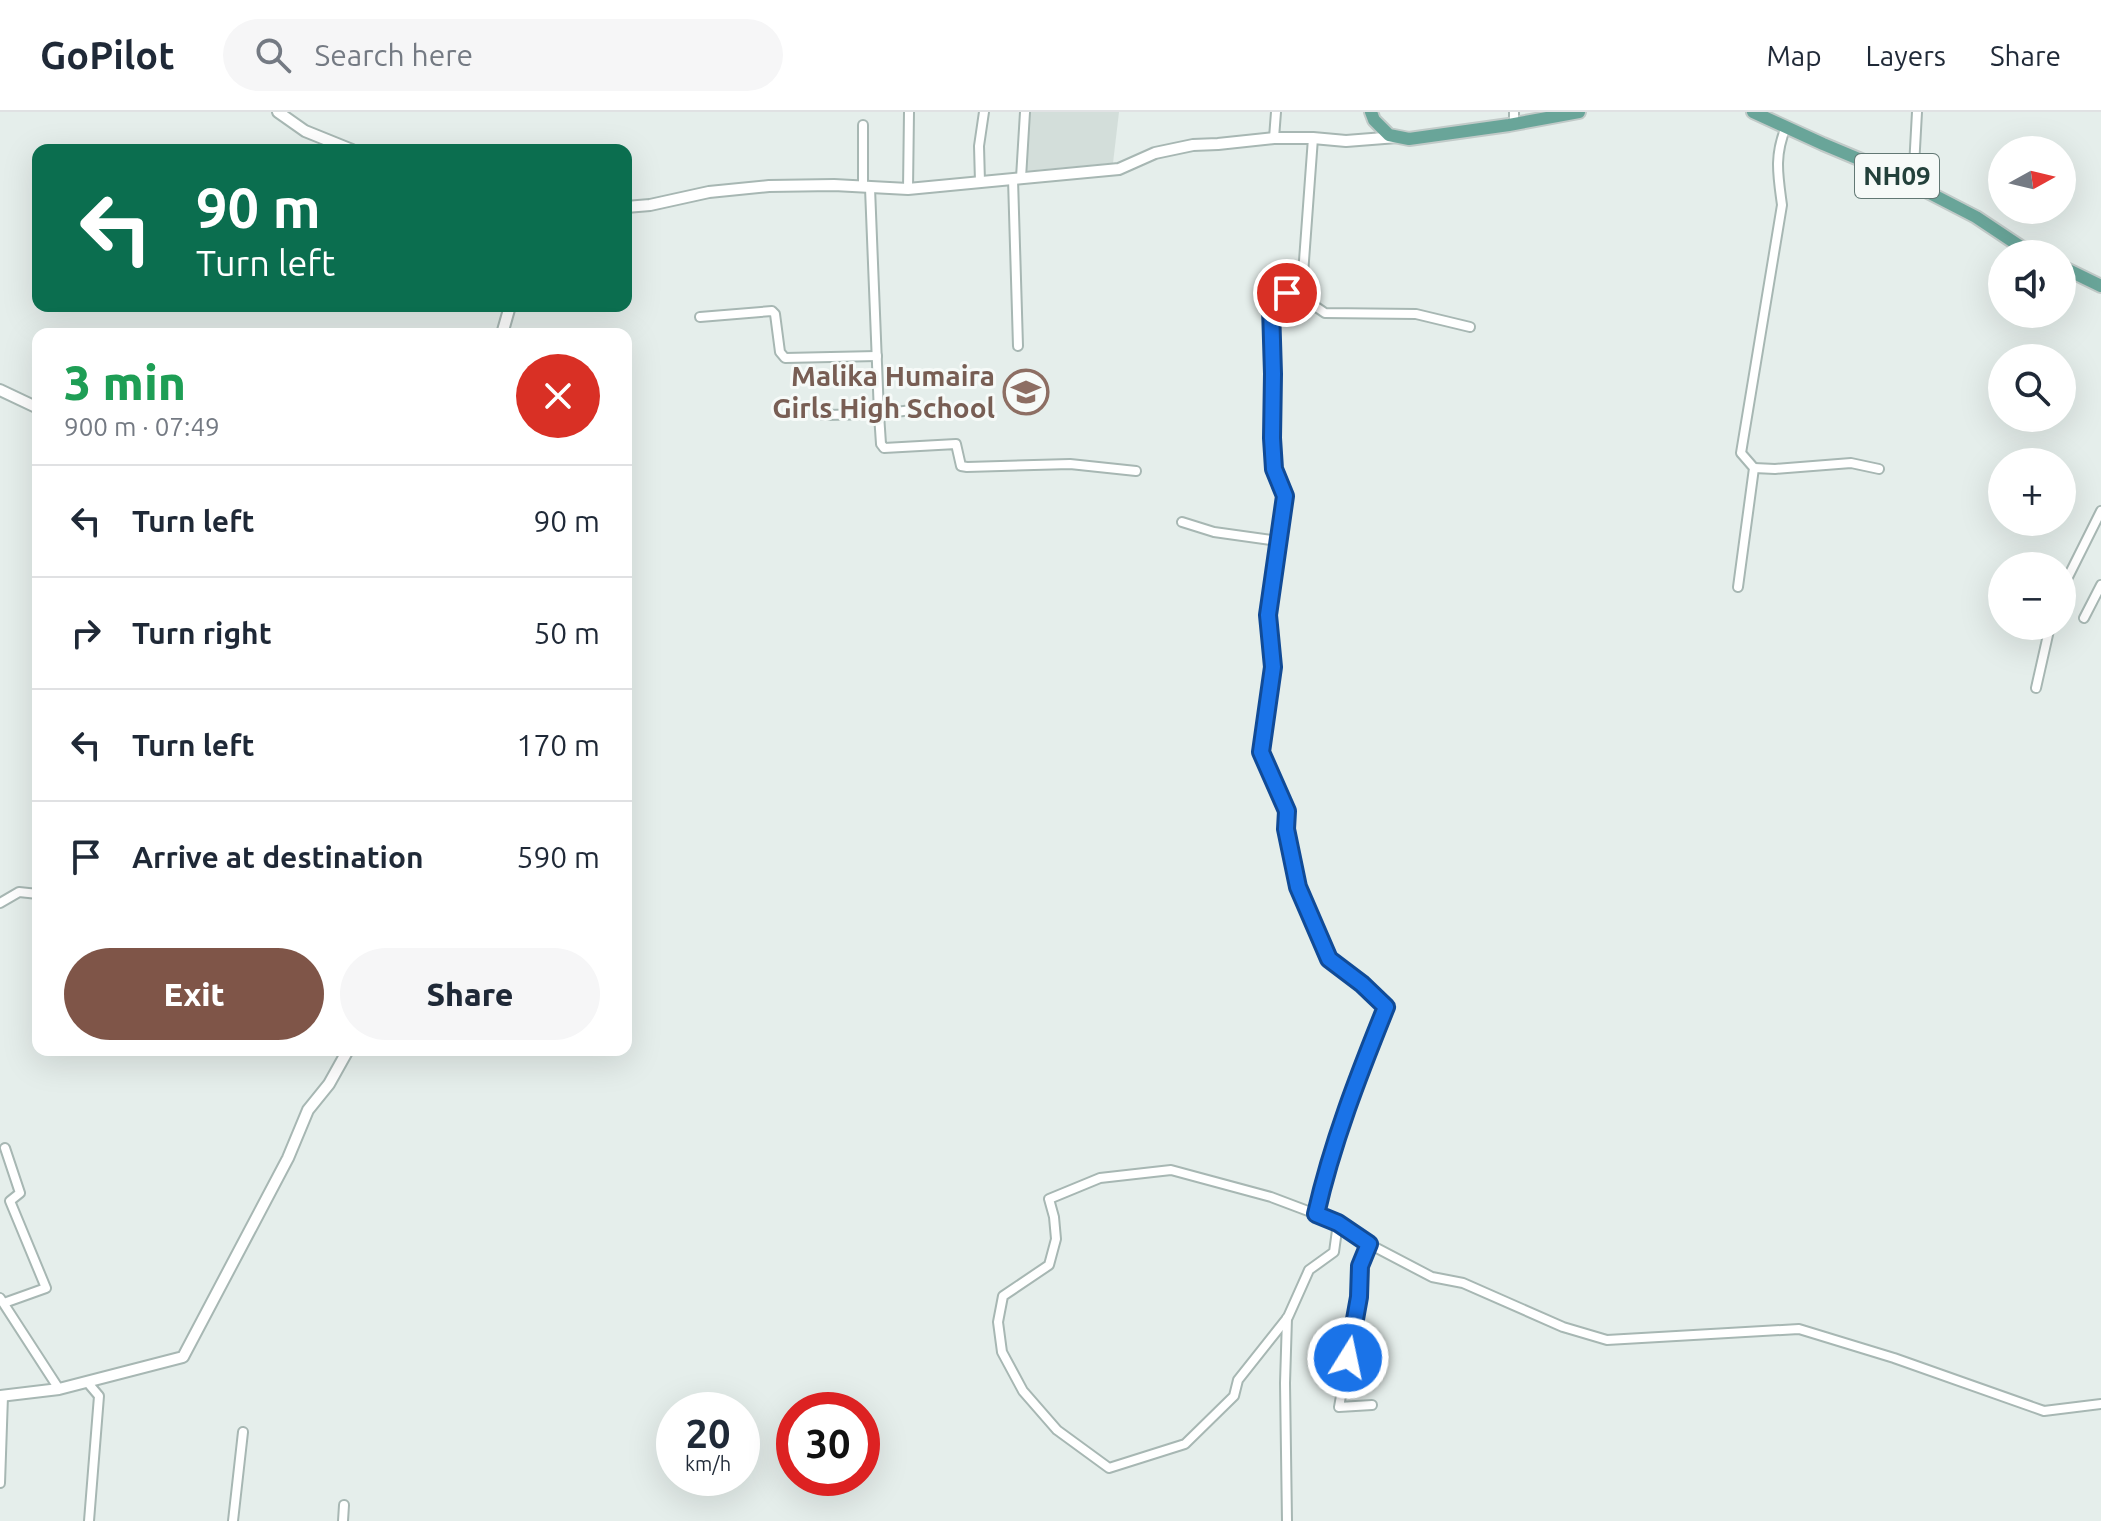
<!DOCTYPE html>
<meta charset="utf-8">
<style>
body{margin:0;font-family:Ubuntu,sans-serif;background:#f6f6f7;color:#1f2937;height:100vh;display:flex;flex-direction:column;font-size:30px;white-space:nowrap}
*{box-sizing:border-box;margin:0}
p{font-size:26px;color:#747a83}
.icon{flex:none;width:44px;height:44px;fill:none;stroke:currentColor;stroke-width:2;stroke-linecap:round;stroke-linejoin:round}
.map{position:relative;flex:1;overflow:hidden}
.sheet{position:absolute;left:32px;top:216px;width:600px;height:728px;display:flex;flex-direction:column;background:#fff;border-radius:16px;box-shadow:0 8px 32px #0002}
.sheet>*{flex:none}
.banner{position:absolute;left:32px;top:32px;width:600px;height:168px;border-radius:16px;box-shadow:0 8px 32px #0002;background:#0b6e4f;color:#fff;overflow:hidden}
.needle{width:52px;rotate:82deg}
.buttons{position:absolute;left:1988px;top:24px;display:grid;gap:16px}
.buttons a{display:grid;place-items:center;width:88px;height:88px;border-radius:50%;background:#fff;box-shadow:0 8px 32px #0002;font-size:40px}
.speed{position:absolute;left:656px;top:1280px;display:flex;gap:16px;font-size:40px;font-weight:700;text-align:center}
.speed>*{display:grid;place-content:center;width:104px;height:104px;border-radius:50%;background:#fff;box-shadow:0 8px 32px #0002;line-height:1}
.speed small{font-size:20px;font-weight:400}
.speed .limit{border:12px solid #d22;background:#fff;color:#111}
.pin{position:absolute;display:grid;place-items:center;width:68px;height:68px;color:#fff;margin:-34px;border:4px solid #fff;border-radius:50%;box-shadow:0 2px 8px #0007}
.me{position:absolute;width:88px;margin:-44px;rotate:10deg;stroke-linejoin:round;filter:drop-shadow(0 0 6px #0008)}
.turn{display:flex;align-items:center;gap:28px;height:168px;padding:0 32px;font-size:36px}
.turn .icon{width:104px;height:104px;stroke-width:2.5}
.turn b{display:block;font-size:56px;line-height:68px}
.round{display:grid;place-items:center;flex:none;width:84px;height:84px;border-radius:42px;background:#f6f6f7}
.head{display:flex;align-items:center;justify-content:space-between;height:136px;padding:0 32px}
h1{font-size:48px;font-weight:800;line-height:60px;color:#1e9e55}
.primary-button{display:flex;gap:16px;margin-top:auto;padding:16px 32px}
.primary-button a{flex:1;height:92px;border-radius:48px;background:#7f5548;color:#fff;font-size:32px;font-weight:800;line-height:92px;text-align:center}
.primary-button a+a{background:#f6f6f7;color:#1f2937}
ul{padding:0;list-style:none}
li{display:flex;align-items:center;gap:24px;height:112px;padding:0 32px;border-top:2px solid #e0e1e3}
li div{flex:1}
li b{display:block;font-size:30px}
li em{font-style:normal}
header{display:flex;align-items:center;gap:48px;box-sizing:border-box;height:112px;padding:0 40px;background:#fff;border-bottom:2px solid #e0e1e3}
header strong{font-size:38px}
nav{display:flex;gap:44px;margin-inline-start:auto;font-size:28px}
.search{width:560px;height:72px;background:#f6f6f7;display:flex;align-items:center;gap:20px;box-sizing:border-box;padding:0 28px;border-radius:44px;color:#747a83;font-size:30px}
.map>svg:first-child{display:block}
.built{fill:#d3deda}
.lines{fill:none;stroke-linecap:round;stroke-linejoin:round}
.minor-casing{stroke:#a7b7b3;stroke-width:12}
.tertiary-casing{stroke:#a7b7b3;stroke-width:14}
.primary-casing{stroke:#c1cac8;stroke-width:16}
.minor{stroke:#fff;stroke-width:8}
.tertiary{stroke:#fff;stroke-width:10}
.primary{stroke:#69a599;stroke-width:12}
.route-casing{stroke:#114b97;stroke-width:20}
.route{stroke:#1a73e8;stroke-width:14}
.labels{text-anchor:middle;stroke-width:6;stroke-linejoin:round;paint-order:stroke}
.shield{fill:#f6faf8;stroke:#627874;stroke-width:2}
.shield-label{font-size:26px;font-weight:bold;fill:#23413b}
.education-label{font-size:28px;font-weight:bold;fill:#785e54;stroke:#f6faf8;text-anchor:end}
</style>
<header>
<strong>GoPilot</strong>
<div class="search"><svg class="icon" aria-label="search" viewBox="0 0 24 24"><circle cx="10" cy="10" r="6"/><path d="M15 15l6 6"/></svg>Search here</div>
<nav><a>Map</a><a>Layers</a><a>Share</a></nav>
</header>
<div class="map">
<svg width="2101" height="1409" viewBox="0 0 2101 1409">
<rect width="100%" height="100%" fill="#e5eeeb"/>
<!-- built -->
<polygon class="built" points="1026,0 1119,0 1113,51 1025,59"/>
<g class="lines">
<!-- minor casing -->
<g class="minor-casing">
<g id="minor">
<polyline points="1514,0 1514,12"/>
<polyline points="1274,26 1276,0"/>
<path d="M1313,26L1302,176L1287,181L1271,195L1272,326L1274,357L1285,384L1268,503L1273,555L1261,640L1287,699L1286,717L1298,775L1329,847L1362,872L1386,895C1359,963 1332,1031 1316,1102L1338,1111L1369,1132L1432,1165L1463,1171L1563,1215L1607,1228L1799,1217L1894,1246L2044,1299L2101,1292"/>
<polyline points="1021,66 1025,0"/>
<polyline points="1013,67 1018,234"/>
<polyline points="980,70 979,34 984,0"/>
<polyline points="1913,73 1917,0"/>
<polyline points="863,74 863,13"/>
<polyline points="870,76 879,302 881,332 884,336 956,332 961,354 967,355 1070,352 1136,359"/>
<polyline points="908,77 909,0"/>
<polyline points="1302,176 1306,188 1325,201 1416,202 1470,215"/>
<polyline points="700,205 772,199 775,202 780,240 785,246 877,244"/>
<polyline points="823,303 879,302 912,298"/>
<polyline points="1754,356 1775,357 1851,351 1879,357"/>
<polyline points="1182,410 1214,420 1278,429"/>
<path d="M1738,475L1754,356L1741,341L1782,93C1778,63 1774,44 1786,15"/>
<polyline points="2062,477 2101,399"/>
<polyline points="2084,506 2101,473"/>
<polyline points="2036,576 2050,514"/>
<polyline points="0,791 19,780 38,782"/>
<polyline points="1316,1102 1271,1085 1171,1058 1100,1066 1049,1087 1054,1105 1056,1127 1049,1153 1003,1184 998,1210 1002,1240 1023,1279 1057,1318 1109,1356 1185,1332 1234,1284 1238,1268 1288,1205 1309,1158 1334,1140 1338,1111"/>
<polyline points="1369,1132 1360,1154 1359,1185 1339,1295 1372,1293"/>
<polyline points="0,1186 59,1277"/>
<polyline points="4,1191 46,1176 10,1089 20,1081 5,1036"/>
<polyline points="88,1271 99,1284 89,1409"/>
<polyline points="0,1371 3,1284"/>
<polyline points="233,1409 243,1320"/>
<polyline points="343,1409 344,1393"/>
<polyline points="1287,1409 1285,1271 1287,1206"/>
</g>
</g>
<!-- tertiary casing -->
<g class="tertiary-casing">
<g id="tertiary">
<polyline points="278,0 305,19 352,38"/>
<polyline points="626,95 650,93 709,80 769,74 834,73 908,77 1119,57 1155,41 1193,33 1218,32 1274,26 1313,26 1346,29 1397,25"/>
<polyline points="502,222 510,194"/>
<polyline points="0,278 38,296"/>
<polyline points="0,1284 59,1277 183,1245 288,1046 308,998 329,972 348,938"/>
</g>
</g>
<!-- primary casing -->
<g class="primary-casing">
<g id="primary">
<polyline points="1371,0 1374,8 1389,23 1409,27 1509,13 1579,0"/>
<polyline points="1753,0 1823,32 1885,58 1976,105 2021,135 2035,142"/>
<polyline points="2062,155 2101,174"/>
</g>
</g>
<!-- minor -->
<use href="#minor" class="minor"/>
<!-- tertiary -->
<use href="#tertiary" class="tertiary"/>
<!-- primary -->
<use href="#primary" class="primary"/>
</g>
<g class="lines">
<!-- route casing -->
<g class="route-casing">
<path id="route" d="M1287,181L1271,195L1273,262L1272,326L1274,357L1285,384L1268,503L1273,555L1261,640L1287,699L1286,717L1298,775L1329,847L1362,872L1386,895C1359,962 1332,1031 1316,1102L1338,1111L1369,1132L1360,1154L1359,1185L1348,1246"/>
</g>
<!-- route -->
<use href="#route" class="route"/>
</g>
<!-- icons -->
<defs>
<g id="school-ring" transform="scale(2.3)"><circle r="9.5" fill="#f6faf8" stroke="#8d6e63" stroke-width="1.5"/><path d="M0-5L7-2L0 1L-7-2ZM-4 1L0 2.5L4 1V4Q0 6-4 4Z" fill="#8d6e63"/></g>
</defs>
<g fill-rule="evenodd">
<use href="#school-ring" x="1026" y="280"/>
</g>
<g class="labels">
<!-- shield labels -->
<rect class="shield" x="1855" y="42" width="84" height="44" rx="6"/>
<g class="shield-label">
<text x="1897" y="73">NH09</text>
</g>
<!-- education labels -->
<g class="education-label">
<text x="995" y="274">Malika Humaira<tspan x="995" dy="32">Girls High School</tspan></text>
</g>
</g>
</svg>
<div class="buttons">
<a><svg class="needle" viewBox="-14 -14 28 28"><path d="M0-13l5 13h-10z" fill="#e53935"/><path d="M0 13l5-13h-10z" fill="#747a83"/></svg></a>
<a><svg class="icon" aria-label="sound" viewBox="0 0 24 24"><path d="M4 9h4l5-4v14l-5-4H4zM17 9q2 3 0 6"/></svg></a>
<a><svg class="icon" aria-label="search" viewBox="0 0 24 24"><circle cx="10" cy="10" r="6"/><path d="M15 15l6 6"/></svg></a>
<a>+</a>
<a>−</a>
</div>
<div class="speed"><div>20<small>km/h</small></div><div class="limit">30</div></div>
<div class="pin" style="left:1287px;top:181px;background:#d93025"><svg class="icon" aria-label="arrive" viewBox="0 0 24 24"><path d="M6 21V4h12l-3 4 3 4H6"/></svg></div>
<svg class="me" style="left:1348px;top:1246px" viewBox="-20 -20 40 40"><circle r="17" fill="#1a73e8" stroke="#fff" stroke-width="3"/><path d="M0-11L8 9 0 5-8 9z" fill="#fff"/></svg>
<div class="banner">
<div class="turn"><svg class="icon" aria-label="left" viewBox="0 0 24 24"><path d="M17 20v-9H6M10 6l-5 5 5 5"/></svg><div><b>90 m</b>Turn left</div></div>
</div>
<section class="sheet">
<div class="head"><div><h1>3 min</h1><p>900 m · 07:49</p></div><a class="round" style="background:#d93025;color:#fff"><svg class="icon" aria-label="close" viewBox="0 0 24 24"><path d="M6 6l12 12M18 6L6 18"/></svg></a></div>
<ul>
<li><svg class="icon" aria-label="left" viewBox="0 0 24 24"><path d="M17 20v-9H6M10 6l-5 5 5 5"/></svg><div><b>Turn left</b></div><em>90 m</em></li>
<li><svg class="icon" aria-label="right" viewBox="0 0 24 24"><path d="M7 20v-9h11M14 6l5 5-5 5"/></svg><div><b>Turn right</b></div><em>50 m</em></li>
<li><svg class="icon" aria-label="left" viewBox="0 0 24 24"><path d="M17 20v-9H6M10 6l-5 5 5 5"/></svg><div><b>Turn left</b></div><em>170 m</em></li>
<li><svg class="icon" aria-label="arrive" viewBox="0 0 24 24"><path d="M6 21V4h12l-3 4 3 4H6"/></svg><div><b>Arrive at destination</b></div><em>590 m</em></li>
</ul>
<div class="primary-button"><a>Exit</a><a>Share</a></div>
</section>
</div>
